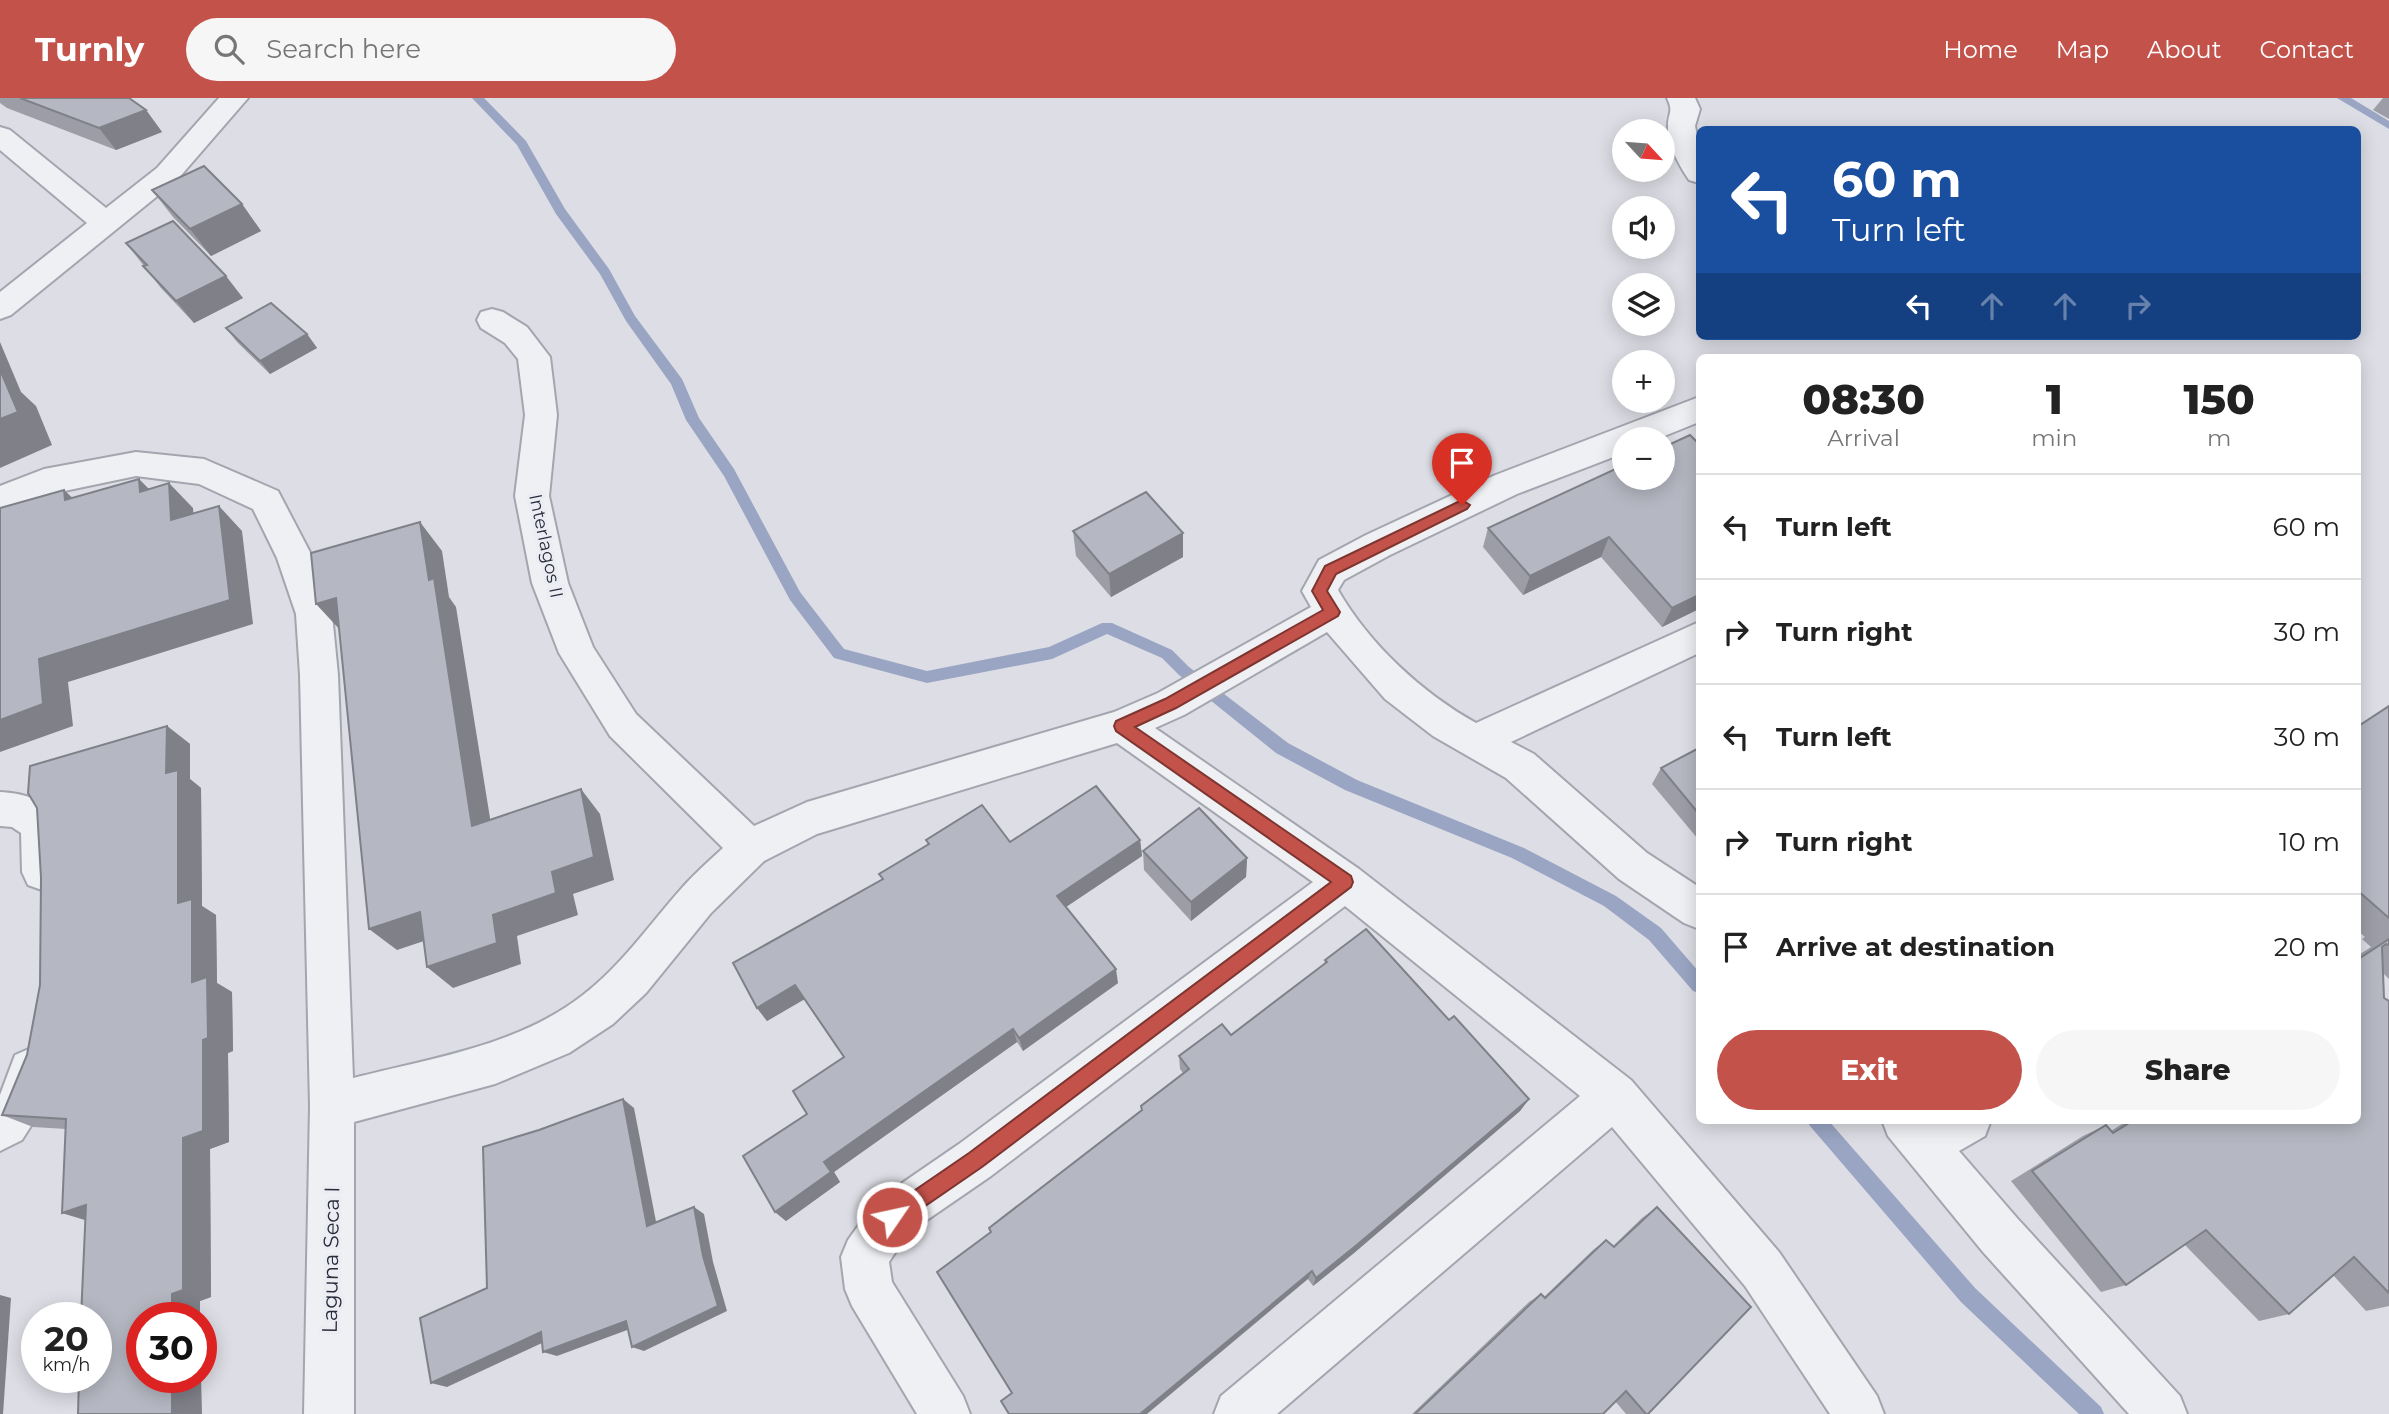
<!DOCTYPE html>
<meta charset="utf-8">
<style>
body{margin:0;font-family:Montserrat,sans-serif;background:#f6f6f6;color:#222;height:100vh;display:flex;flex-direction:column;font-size:26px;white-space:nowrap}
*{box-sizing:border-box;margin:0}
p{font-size:23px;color:#767676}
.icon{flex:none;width:38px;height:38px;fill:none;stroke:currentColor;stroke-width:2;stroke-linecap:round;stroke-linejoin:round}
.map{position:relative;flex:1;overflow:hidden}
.panel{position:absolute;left:1696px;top:256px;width:665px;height:770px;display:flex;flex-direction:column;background:#fff;border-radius:10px;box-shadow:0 4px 18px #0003}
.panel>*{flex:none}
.guide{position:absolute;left:1696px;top:28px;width:665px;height:214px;border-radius:10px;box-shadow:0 4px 18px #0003;background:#1a4fa0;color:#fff;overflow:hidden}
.needle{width:46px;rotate:116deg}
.controls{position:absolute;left:1612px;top:21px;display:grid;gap:14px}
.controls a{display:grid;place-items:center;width:63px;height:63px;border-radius:50%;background:#fff;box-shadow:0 4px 18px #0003;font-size:35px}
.speed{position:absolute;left:21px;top:1204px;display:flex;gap:14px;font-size:35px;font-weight:700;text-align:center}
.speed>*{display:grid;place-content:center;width:91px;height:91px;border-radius:50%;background:#fff;box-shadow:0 4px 18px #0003;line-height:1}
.speed small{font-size:18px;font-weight:400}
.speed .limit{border:10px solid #d22;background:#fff;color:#111}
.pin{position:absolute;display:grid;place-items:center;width:60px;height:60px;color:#fff;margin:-72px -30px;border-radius:50% 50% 50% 0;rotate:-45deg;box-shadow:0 0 7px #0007}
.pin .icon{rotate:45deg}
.me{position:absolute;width:77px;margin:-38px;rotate:56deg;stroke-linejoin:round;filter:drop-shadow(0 0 5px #0008)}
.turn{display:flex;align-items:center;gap:24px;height:147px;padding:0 21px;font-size:32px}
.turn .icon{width:91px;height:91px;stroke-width:2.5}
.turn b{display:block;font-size:49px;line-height:60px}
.lanes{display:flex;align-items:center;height:66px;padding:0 21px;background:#0003;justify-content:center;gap:35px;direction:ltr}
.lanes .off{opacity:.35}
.eta{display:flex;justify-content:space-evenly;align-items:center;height:119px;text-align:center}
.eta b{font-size:42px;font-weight:800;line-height:49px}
.cta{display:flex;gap:14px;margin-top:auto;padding:14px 21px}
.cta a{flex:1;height:80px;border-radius:42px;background:#c2524a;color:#fff;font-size:28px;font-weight:800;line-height:80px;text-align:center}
.cta a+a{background:#f6f6f6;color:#222}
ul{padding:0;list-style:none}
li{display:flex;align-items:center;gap:21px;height:105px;padding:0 21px;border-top:2px solid #e0e0e0}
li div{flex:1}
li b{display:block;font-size:26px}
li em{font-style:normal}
header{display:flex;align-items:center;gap:42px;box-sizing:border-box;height:98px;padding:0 35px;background:#c2524a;color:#fff}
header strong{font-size:33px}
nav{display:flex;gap:38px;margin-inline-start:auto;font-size:24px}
.search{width:490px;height:63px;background:#f6f6f6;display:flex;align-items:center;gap:18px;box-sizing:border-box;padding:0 24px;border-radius:38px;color:#767676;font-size:26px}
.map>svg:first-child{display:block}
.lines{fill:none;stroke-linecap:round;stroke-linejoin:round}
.stream{fill:#9aa5c3;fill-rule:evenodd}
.minor-casing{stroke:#a3a5af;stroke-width:4}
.minor{fill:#eff0f4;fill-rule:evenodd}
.wall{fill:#9c9da7}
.shaded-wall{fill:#7f8088}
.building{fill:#b5b7c2;stroke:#7f8088;stroke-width:2}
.route{fill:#c2524a;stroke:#7e3530;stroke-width:2}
.labels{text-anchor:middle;stroke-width:7;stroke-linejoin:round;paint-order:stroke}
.street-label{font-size:18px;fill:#282b3b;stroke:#ecedf3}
.near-street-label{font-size:21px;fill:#282b3b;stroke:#ecedf3}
</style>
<header>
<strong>Turnly</strong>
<div class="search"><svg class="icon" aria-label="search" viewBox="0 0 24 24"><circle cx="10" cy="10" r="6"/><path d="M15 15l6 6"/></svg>Search here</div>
<nav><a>Home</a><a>Map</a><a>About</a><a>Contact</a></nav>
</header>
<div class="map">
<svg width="2389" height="1316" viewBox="0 0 2389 1316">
<rect width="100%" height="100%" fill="#dddee5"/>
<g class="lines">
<!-- stream -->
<g class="stream">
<polygon points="472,0 484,0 526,43 565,111 609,171 635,218 682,281 699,320 734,371 800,494 844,551 927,573 1049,549 1102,525 1112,525 1172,552 1189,569 1288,645 1357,682 1524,750 1616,798 1661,830 1699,874 1699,895 1693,893 1649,842 1604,808 1512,760 1345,692 1276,655 1179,577 1162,560 1107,536 1052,561 927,585 834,560 790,502 724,378 686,322 671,286 626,223 600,176 556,116 517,47"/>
<polygon points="2337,0 2351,0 2389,23 2389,31"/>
<polygon points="1807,1022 1828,1022 1975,1190 2101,1309 2104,1316 2079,1316 1961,1204 1810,1028"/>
</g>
<!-- minor casing -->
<g class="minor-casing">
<g id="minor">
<polygon points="219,0 248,0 177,82 11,217 0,221 0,194 87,125 0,52 0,29 10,32 106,110 157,70"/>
<path d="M1667,0H1695L1700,11L1695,28L1699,47V85L1689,82C1679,67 1667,46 1668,28C1668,14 1674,15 1667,0Z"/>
<path d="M492,211L503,214L527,229L550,259L557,317L549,398L568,485L593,549L636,616L754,728L807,704L1114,614L1158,595L1311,509L1302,493L1319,462L1366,437L1493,378L1699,299V324L1657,341H1624V355L1517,396L1390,457L1344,482L1338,492C1369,546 1422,595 1476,625L1699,524V555L1511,644L1534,656L1647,755L1699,789V831L1684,825L1619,781L1506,680L1433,638L1385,601L1327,534L1184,617L1155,630L1359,771L1631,982L1779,1154L1877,1298L1884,1316H1830L1745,1188L1612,1029L1277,1316H1214L1221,1298L1580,998L1345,808L991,1078L908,1135L889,1164L892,1184L963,1298L970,1316H917L852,1208L845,1191L841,1159L848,1142L876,1103L959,1046L1313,784L1117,645L817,736L764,763L711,815L646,895L613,926L569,955L495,986L354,1024V1316H304L310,1008L300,577L296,516L277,460L253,411L199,386L136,378L50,396L0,415V388L44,371L136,354L204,361L278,393L313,460L332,516L338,577L353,980C431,960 518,948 583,897C621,868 649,827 681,791C694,776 709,763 723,750L610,638L559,555L532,485L515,398L525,317L518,261L505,245L481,230L477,222L481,214Z"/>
<path d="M0,694C21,695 54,702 60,726C62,733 61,742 62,749C62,763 62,774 56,787L42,792L28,787L22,774L21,735L12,729L0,728Z"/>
<polygon points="31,950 47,957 53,972 36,1020 22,1042 0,1053 0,997 15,957"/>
<polygon points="1882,1022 1991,1022 1985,1038 1959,1053 2017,1120 2180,1298 2187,1316 2129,1316 1983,1154 1888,1038"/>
</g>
</g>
<!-- minor -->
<use href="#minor" class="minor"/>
</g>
<!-- wall -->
<g class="wall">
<polygon points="0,0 129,0 146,12 162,34 116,52 7,10 0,5"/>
<polygon points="2383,0 2389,0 2389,21 2373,12"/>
<polygon points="152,92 242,106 261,133 211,158 173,119"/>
<polygon points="126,145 243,200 194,225 161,190"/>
<polygon points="226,230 307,236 317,250 270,276 237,244"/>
<polygon points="1699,346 1699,511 1662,529 1601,459 1523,497 1483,449 1488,430"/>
<polygon points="1073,433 1183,435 1183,459 1111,499 1076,458"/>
<polygon points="2389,608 2389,881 2383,875 2384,900 2389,903 2389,1208 2366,1213 2333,1177 2289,1216 2259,1223 2185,1147 2126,1187 2101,1194 2011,1083 2083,1038 2106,1027 2111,1033 2128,1022 2357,1022 2357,858 2371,849 2362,841 2365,839 2357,832 2357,629"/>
<polygon points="167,628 190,646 190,681 201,690 202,808 216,817 217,885 232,894 233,953 228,955 229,1044 210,1051 211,1199 200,1203 200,1220 142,1220 85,1122 62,1115 66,1031 33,1029 2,1017"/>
<polygon points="1699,650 1699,740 1698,741 1652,686 1661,670"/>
<polygon points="926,742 1010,744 1140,742 1142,758 1066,809 1118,885 1023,953 1017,944 834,1074 840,1084 786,1123 775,1114 807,1016 844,959 804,901 767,923 757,910 882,781 879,776 928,747"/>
<polygon points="1143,753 1247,760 1246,779 1191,823 1144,772"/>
<polygon points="1325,862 1449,922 1529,1001 1520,1013 1354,1155 1313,1188 1308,1181 1012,1295 991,1134 1141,1013 1141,1008 1183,975 1180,971 1179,958 1231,937 1324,867"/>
<polygon points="1657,1109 1648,1316 1626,1316 1615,1303 1603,1316 1412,1316 1529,1204 1541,1196 1544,1199 1593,1152 1606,1142 1613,1148 1642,1120"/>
</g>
<!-- shaded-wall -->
<g class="shaded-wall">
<polygon points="146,12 162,34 116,52 99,30"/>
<polygon points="242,106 261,133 211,158 190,131"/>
<polygon points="226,178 243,200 194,225 176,203"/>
<polygon points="307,236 317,250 270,276 260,263"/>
<polygon points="0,244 21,294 36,308 52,347 0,370"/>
<polygon points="139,381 164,406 140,394"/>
<polygon points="169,385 193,410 196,447 171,422"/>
<polygon points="64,392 91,417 65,402"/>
<polygon points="219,408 242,433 253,526 68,584 73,628 0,654 0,622 39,561"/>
<polygon points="420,424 442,453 449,499 456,509 495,751 472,728 429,482"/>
<polygon points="1183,435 1183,459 1111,499 1109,476"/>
<polygon points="1609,439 1601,459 1523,497 1530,478"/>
<polygon points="1699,497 1699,511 1662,529 1672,510"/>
<polygon points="336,500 342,534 316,506"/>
<polygon points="167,628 190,646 190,681 201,690 202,808 216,817 217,885 232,894 233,953 228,955 229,1044 210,1051 211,1199 200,1203 200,1220 172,1220 172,1196 183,1040 192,884 178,805 166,675"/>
<polygon points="581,691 600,716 614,782 573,796 578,817 517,838 521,866 453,890 427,869 493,817 552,774"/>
<polygon points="1140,742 1142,758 1060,813 1057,798"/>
<polygon points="1247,760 1246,779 1191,823 1191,804"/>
<polygon points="420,814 445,836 397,852 369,831"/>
<polygon points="1116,871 1118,885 1023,953 1019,940"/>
<polygon points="795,887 805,901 767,923 757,910"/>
<polygon points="1013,931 1017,944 834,1074 840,1084 786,1123 775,1114 824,1064"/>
<polygon points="623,1001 634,1010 658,1134 647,1128"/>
<polygon points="1529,1001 1520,1013 1354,1155 1313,1188 1316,1180"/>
<polygon points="86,1107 92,1124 62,1115"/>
<polygon points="694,1109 704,1116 713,1164 727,1213 644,1253 632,1249 703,1158"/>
<polygon points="1312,1173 1308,1181 1147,1316 1140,1316"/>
<polygon points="0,1197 11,1200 3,1316 0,1316"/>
<polygon points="626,1223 638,1228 557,1258 543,1254"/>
<polygon points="541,1234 555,1239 447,1289 431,1285"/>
<polygon points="172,1279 201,1279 202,1316 172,1316"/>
</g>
<!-- building -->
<g class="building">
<polygon points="20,0 129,0 146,12 99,30"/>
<polygon points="204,68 242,106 190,131 152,92"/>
<polygon points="173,123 226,178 176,203 143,168 147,167 126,145"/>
<polygon points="271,205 307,236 260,263 226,230"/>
<polygon points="0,274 1,274 18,314 0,321"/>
<polygon points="1690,337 1699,346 1699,497 1672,510 1609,439 1530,478 1488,430 1624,367 1624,380 1662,380 1662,350"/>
<polygon points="139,381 140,394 169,385 171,422 219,408 230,502 39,561 43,606 0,622 0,410 64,392 65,402"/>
<polygon points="1146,394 1183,435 1109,476 1073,433"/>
<polygon points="420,424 429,482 434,480 472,728 581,691 594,759 552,774 556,795 493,817 497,845 427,869 420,814 369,831 336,500 316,506 311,455"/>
<polygon points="2389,608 2389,820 2357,792 2357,629"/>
<polygon points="167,628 166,675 178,672 178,805 192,801 192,884 207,879 208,940 203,942 203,1033 183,1040 183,1192 172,1196 172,1220 142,1220 142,1279 172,1279 172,1316 78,1316 79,1279 96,1279 96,1220 81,1220 86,1107 62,1115 66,1021 2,1017 27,957 40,887 41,780 37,710 28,695 30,668"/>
<polygon points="1699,650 1699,716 1661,670"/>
<polygon points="1096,688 1140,742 1057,798 1116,871 1019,940 1013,931 824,1064 831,1074 775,1114 743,1058 807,1016 793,993 844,959 795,887 757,910 733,865 883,781 879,776 929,746 926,742 982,707 1010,744"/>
<polygon points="1199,710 1247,760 1191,804 1143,753"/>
<polygon points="1366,831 1449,922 1454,918 1529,1001 1358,1146 1316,1180 1312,1173 1140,1316 1009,1316 1001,1303 1012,1295 937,1174 991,1134 989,1130 1142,1012 1141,1008 1189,971 1179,958 1222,926 1231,937 1327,864 1325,862"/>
<polygon points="2389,841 2389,847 2386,846 2382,849 2384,900 2389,903 2389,1195 2354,1159 2289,1216 2206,1132 2126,1187 2032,1073 2106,1027 2113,1035 2134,1022 2357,1022 2357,862"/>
<polygon points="623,1001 647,1128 694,1109 703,1158 718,1208 632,1249 626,1223 543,1254 541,1234 431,1285 420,1220 487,1190 483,1049 539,1032"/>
<polygon points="1657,1109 1751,1209 1648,1316 1646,1316 1626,1293 1603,1316 1415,1316 1541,1196 1545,1200 1606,1142 1614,1149"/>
</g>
<!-- route -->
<polygon class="route" points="1462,402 1470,407 1467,411 1336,476 1327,493 1340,514 1338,518 1176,610 1135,629 1351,778 1353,784 1351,789 982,1069 899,1126 892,1128 886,1126 883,1119 886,1112 969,1055 1331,784 1116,633 1114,628 1116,623 1165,601 1323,512 1312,493 1325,468"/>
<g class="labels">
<!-- street labels -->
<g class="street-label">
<text transform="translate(546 448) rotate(78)" y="6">Interlagos II</text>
</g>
<!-- near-street labels -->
<g class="near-street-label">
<text transform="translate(331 1162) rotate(-89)" y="7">Laguna Seca I</text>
</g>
</g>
</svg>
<div class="controls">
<a><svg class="needle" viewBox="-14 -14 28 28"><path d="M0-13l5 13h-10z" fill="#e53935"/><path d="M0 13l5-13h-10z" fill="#767676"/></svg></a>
<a><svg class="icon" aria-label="sound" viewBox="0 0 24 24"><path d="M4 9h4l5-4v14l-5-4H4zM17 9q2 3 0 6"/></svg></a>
<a><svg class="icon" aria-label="layers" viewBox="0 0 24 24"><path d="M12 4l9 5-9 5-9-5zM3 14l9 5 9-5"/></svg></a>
<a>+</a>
<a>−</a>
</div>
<div class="speed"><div>20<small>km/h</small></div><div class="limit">30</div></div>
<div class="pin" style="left:1462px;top:407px;background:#d93025"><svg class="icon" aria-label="arrive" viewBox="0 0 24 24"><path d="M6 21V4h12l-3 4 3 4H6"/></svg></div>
<svg class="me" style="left:892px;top:1119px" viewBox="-20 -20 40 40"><circle r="17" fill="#c2524a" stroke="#fff" stroke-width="3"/><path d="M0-11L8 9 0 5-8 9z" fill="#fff"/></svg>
<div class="guide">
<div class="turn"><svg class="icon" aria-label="left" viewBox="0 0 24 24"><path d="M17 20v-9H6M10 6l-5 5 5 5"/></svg><div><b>60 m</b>Turn left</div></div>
<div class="lanes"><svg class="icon" aria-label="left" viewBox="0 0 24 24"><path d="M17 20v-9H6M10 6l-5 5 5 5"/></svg><svg class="icon off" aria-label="ahead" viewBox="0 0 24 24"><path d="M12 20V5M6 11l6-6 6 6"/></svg><svg class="icon off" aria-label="ahead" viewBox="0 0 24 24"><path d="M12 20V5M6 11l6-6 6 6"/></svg><svg class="icon off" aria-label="right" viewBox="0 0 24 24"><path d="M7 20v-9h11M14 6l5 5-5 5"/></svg></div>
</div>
<section class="panel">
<div class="eta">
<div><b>08:30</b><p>Arrival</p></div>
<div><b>1</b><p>min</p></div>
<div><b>150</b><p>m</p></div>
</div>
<ul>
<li><svg class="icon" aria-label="left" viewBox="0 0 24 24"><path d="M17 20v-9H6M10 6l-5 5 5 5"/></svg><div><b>Turn left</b></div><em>60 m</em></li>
<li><svg class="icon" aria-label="right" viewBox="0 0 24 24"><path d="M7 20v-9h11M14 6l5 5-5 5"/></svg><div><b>Turn right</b></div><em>30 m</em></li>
<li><svg class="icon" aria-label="left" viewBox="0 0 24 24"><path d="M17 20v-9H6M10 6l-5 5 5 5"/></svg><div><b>Turn left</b></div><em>30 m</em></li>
<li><svg class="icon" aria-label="right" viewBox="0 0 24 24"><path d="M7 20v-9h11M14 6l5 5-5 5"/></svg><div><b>Turn right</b></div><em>10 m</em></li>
<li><svg class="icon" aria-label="arrive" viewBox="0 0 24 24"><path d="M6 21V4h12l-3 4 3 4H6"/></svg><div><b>Arrive at destination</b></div><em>20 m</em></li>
</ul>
<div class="cta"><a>Exit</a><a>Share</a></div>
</section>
</div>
